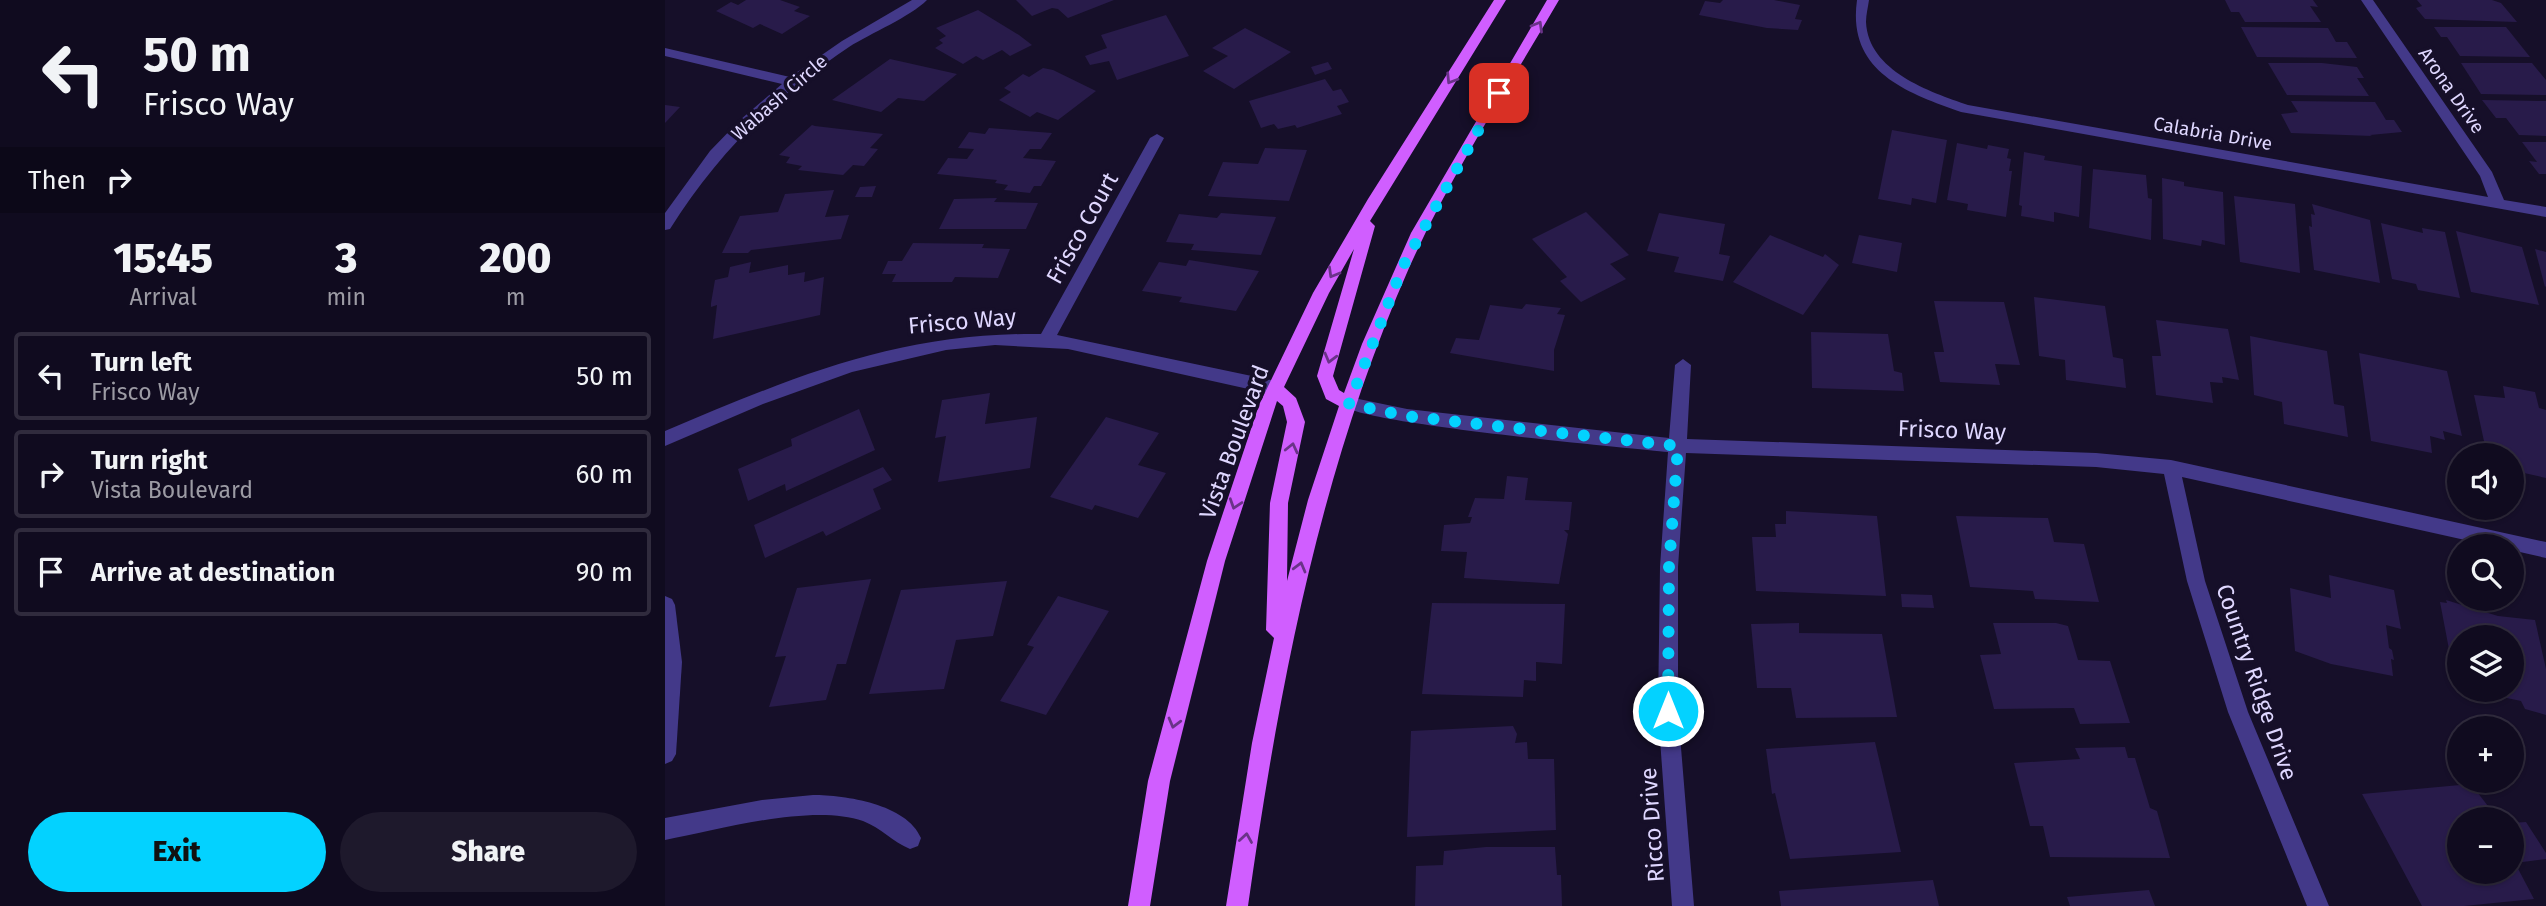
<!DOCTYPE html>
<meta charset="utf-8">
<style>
body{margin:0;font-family:"Fira Sans",sans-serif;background:#1e192c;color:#f1f3f6;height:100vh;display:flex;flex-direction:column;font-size:26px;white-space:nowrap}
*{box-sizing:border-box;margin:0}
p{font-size:23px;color:#9c9ba4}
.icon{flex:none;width:38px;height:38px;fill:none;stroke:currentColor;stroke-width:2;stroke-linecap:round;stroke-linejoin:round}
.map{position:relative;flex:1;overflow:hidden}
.sheet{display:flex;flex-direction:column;background:#100b1f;width:665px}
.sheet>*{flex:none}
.banner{background:#100b1f;color:#f1f3f6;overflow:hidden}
.buttons{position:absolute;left:1782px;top:443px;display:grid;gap:14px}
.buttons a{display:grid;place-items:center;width:77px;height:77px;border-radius:50%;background:#100b1f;box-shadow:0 2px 5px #0004,0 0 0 2px #302b3d;font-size:35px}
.pin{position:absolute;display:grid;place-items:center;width:60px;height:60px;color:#fff;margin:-30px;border-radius:14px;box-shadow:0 4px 10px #0006}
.me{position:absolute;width:77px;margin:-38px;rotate:0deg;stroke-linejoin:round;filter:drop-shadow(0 0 5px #0008)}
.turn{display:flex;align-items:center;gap:24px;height:147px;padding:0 28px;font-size:32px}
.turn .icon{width:91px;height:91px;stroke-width:2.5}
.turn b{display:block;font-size:49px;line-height:60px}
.then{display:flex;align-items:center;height:66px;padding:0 28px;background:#0003;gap:14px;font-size:26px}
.eta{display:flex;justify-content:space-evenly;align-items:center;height:119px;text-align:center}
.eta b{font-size:42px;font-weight:800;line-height:49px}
.cta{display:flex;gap:14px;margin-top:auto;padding:14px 28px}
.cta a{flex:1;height:80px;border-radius:42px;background:#03d2ff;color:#111;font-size:28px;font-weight:800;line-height:80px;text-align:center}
.cta a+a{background:#1e192c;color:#f1f3f6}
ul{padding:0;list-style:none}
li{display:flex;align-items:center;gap:21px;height:88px;margin:0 14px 10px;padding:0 14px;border:4px solid #302b3d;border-radius:7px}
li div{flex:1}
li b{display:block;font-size:26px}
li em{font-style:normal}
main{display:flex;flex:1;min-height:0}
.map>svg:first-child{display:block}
.building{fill:#281b4a}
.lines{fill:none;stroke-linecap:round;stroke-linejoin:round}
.minor{fill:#433989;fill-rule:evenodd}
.major{fill:#d05eff;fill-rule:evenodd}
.oneway{stroke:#6a3389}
.route{stroke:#03d2ff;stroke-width:12;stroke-dasharray:0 21.6}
.labels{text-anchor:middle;stroke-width:7;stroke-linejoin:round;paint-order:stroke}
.far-street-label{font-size:19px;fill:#dfd7ff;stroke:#160f29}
.street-label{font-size:23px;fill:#dfd7ff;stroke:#160f29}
</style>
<main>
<section class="sheet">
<div class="banner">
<div class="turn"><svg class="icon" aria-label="left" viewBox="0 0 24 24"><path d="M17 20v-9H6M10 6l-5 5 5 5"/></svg><div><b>50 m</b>Frisco Way</div></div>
<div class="then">Then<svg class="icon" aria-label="right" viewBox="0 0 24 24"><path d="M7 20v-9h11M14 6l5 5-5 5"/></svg></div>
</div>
<div class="eta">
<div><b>15:45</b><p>Arrival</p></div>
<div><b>3</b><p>min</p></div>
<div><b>200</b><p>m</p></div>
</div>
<ul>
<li><svg class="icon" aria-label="left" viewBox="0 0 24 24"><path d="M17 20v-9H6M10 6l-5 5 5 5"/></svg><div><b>Turn left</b><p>Frisco Way</p></div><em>50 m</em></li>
<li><svg class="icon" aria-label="right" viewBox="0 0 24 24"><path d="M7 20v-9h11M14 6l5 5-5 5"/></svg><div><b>Turn right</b><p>Vista Boulevard</p></div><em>60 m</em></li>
<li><svg class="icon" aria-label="arrive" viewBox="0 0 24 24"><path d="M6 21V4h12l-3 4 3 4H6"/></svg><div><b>Arrive at destination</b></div><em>90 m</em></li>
</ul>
<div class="cta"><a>Exit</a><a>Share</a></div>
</section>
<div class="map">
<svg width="1881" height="906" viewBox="0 0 1881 906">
<rect width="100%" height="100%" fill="#160f29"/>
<!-- building -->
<g class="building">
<polygon points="81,0 115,0 135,7 129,11 145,16 117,34 95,24 88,28 51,11 66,2 73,5"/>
<polygon points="351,0 449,0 403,18 393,9 387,8 367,16"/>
<polygon points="1058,0 1109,0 1135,5 1130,19 1137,20 1133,30 1102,28 1034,15 1040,1 1055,3"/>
<polygon points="1560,0 1648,0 1653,7 1645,6 1656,22 1580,22 1574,12 1566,12"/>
<polygon points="1752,0 1827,0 1836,3 1852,22 1760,19 1751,8 1757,6"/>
<polygon points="313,10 354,35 367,45 345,56 337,50 318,60 311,56 298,64 270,48 278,43 274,40 281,36 271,28"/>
<polygon points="501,15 524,56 452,80 444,61 425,65 420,56 442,48 436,35"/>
<polygon points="1576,27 1663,28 1671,42 1682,42 1692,58 1592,57"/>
<polygon points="1769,27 1841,27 1865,57 1795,56 1782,37 1776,37"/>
<polygon points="580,28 626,52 569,89 538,71 563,56 547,48"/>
<polygon points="225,59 292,74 259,101 233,98 216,112 167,100"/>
<polygon points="663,62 667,69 650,75 646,67"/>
<polygon points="1603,63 1657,63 1692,67 1699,78 1692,78 1704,96 1622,95"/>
<polygon points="1796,63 1867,63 1881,80 1881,95 1816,94"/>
<polygon points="378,68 388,70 431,91 393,120 372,112 365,117 334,100 346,92 339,88 358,74 364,77"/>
<polygon points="660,79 668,91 676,89 684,102 672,106 677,114 632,128 630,125 613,129 609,124 596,128 584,101"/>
<polygon points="1817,100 1881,101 1881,136 1854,135 1841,118 1831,118"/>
<polygon points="1626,101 1710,102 1721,120 1729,120 1737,132 1705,135 1707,136 1626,133 1616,114 1633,112"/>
<polygon points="0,105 15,107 0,123"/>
<polygon points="147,125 150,126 218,134 205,148 213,149 199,166 188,165 178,175 133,170 137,166 121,163 125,157 114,155"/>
<polygon points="324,128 387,133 376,149 365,149 358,158 391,161 376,186 369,186 365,193 339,190 343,185 330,183 332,180 272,174 283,158 302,159 309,149 293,148 304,132 320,134"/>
<polygon points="1227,130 1282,140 1271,203 1247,198 1246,205 1213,199"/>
<polygon points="1857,142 1881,142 1881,174 1874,174 1864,161 1872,162"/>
<polygon points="1292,143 1322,149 1323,145 1344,149 1342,158 1346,159 1344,171 1347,171 1341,217 1302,210 1303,204 1282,200"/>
<polygon points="600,148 642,150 624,201 543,196 558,162 593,164"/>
<polygon points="1359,152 1380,156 1379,160 1417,166 1414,217 1389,212 1389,222 1356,216 1357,206 1354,205"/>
<polygon points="1428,169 1481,175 1483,198 1487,199 1486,240 1424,228"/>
<polygon points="1497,178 1519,182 1519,186 1558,192 1560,245 1537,240 1536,246 1498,239"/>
<polygon points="211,186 207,197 190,197 195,187"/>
<polygon points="169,190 160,217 184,215 176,239 86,250 83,253 57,253 75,216 113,212 120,194"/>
<polygon points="1569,196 1630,204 1635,273 1575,262"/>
<polygon points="332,198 329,202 373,203 361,229 274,229 289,199"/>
<polygon points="1647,204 1705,220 1715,283 1649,270 1644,226 1647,227 1646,214 1650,215"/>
<polygon points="921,212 964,255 945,264 961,279 916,302 895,281 902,277 867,239"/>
<polygon points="556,213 611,217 596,255 526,250 529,244 501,242 514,214 552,218"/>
<polygon points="994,213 1060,224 1054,254 1065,256 1058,281 1009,272 1014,257 982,251"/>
<polygon points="1716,223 1758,233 1757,228 1780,232 1795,298 1753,290 1751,284 1727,279"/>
<polygon points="1791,231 1857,247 1874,305 1806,292"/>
<polygon points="1105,235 1158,257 1160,254 1174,265 1138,315 1068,282"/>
<polygon points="1194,235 1237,243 1232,272 1187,263"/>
<polygon points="248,243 319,244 317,248 345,249 333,278 290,277 287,282 227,282 231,274 217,274 223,261 237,261"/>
<polygon points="1870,249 1881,252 1881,286 1880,287"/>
<polygon points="524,260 594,271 571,311 514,302 517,297 477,291 494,262 521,266"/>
<polygon points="86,262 84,273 123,265 123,275 140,272 139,282 159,277 155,315 48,339 52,305 46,307 46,303 50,280 63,277 65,267"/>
<polygon points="1369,297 1440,306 1448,357 1458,359 1461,388 1401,380 1400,360 1374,356"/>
<polygon points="1269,301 1339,302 1355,365 1330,364 1335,385 1275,382 1269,352 1279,352"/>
<polygon points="861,304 896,308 892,314 900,315 889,350 889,371 785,353 791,338 814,340 825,305 857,309"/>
<polygon points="1491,320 1563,329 1574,380 1557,377 1558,383 1545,382 1548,403 1491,395 1487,356 1496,356"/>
<polygon points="1146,332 1223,334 1229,371 1237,373 1239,391 1147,388"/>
<polygon points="1585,336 1662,351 1669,404 1679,406 1683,437 1619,424 1617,402 1589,395"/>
<polygon points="1694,353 1782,371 1797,436 1778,431 1780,440 1765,436 1767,453 1706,441"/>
<polygon points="1838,386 1870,392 1874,408 1881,410 1881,478 1846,470 1846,455 1822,455 1809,395 1840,398"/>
<polygon points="325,393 320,424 372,417 365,468 273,482 281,436 270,438 277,400"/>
<polygon points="194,409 210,450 121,491 120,484 83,501 73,469 127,446 126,439"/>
<polygon points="441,417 494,433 473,465 501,473 473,518 430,505 427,510 385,497"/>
<polygon points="218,467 227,480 208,489 216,509 161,536 158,531 100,558 89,525"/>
<polygon points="842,476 863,478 860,500 907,502 904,530 899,530 903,534 894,584 799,578 802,552 776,551 779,525 805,523 807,517 803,517 810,498 839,499"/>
<polygon points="1121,511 1212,516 1221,596 1091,591 1087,537 1111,537 1110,524 1121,524"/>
<polygon points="1291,516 1383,518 1389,542 1419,544 1434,602 1370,599 1368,591 1305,587"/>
<polygon points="1664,575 1729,590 1736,629 1721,625 1724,648 1727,650 1729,660 1726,659 1728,676 1666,664 1630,651 1625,588 1666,598"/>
<polygon points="206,579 181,664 172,664 161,700 104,707 121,656 110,657 132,588"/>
<polygon points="342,581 328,636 291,640 279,689 204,694 236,590"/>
<polygon points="1236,594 1267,595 1269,608 1237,607"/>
<polygon points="393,596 444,611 381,715 335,701 369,647 362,645"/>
<polygon points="1781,600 1833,616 1870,620 1881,669 1881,715 1860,709 1856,701 1809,691 1846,690 1846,637 1794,637 1794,687 1791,686 1775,602 1782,603"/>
<polygon points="767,603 900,604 897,664 871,662 871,681 859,680 858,697 757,694"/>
<polygon points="1134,623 1134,633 1217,634 1232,717 1131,718 1126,688 1092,688 1086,624"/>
<polygon points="1328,623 1391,623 1403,626 1413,660 1445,661 1465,723 1415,724 1409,708 1329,709 1315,655 1336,654"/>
<polygon points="848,726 852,734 850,743 862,742 863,759 889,759 891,830 742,837 746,731"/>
<polygon points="1210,742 1236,852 1125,859 1110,793 1107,794 1101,749"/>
<polygon points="1460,747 1463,758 1470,758 1485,808 1492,811 1505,858 1385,857 1378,826 1365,826 1349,763 1415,759 1410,748"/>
<polygon points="1806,784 1826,810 1821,810 1826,819 1794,819 1794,872 1846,872 1846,823 1861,822 1881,853 1881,859 1850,863 1869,899 1799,906 1757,906 1697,794"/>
<polygon points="821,847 890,847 892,875 896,875 897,906 750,906 751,866 778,865 779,851"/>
<polygon points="1268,880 1274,906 1116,906 1114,891"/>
<polygon points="1484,890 1490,906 1405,906 1402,897"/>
</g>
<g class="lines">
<!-- minor -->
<g class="minor">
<path d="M247,0H262C245,17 206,33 184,47C111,96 52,154 5,229L0,230V213L45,151L75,120L117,84L0,56V48L125,77L177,41Z"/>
<path d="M1192,0H1204C1203,7 1201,15 1201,22C1203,71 1265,92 1303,105L1823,197L1815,176L1696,0H1708L1827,172L1839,200L1881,207V217L1296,112C1240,92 1182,71 1192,0Z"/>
<path d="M492,134L499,138L392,335L610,381L618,388L616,393L610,395L403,349L330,345L281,350L187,372L98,404L0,446V431C128,377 234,332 376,334L485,138Z"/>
<path d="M1018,359L1026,365L1022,439L1431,453L1506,460L1881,542V558L1846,550V546H1827L1517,477L1540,581L1583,712L1664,906H1642L1563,712L1522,581L1499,474L1431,467L1021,453L1013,567V711L1029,906H1007L993,711L995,567L1003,452C964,448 685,423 676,404L684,397L742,409L1004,438L1010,365Z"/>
<polygon points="0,596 7,599 10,605 17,662 11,754 7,761 0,764"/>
<path d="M148,795C180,795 242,804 256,838L253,846L245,849C228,842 216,828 198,821C146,803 54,830 0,840V818L97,800Z"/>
</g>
<!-- major -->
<path class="major" d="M829,0H841L705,221L710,226L668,376L674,390L679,393L697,344L746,233L882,0H894C843,88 786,174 744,268C655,470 614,687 583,906H561L587,743L609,638L601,630L605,503L622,422L618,406L612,401L560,561L505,781L485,906H463L483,781L542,561L594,405L648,293L703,199ZM689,249L652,376L661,399L674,406L643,500L622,581L623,503L640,422L631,398L619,387L664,293Z"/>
</g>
<!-- one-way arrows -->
<defs><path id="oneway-chevron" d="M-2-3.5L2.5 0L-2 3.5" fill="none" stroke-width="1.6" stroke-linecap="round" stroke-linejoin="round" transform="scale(1.75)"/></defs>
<g class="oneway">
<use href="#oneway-chevron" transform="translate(873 26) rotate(-60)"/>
<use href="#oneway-chevron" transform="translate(786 79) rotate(122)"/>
<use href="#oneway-chevron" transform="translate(668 273) rotate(120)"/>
<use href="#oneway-chevron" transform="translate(665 358) rotate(105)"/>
<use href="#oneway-chevron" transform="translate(627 448) rotate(-77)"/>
<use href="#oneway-chevron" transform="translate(570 504) rotate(108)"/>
<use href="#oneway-chevron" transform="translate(635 567) rotate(-75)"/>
<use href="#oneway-chevron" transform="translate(509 723) rotate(105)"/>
<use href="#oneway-chevron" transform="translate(581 838) rotate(-81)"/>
</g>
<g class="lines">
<!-- route -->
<polyline class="route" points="834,93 738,266 684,404 741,416 1013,446 1004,566 1003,711"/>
</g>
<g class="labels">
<!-- far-street labels -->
<g class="far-street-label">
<text transform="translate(1787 90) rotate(55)" y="7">Arona Drive</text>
<text transform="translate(114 97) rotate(-41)" y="7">Wabash Circle</text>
<text transform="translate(1548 133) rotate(10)" y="7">Calabria Drive</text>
</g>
<!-- street labels -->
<g class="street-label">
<text transform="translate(417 228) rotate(-61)" y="8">Frisco Court</text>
<text transform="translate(297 321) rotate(-5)" y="8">Frisco Way</text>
<text transform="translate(1287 430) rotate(2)" y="8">Frisco Way</text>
<text transform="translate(569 442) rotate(-70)" y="8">Vista Boulevard</text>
<text transform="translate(1592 682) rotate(71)" y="8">Country Ridge Drive</text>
<text transform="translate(987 825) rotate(-94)" y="8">Ricco Drive</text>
</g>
</g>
</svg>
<div class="buttons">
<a><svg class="icon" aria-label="sound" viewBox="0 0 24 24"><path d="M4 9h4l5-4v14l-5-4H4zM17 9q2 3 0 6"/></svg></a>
<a><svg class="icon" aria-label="search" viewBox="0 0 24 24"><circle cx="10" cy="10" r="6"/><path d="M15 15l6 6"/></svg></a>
<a><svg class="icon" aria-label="layers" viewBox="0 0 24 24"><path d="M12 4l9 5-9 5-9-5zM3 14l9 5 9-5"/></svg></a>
<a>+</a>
<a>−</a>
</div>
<div class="pin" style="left:834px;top:93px;background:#d93025"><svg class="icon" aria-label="arrive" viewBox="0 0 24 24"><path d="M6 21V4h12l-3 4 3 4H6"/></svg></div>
<svg class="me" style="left:1003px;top:711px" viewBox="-20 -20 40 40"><circle r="17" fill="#03d2ff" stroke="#fff" stroke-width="3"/><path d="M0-11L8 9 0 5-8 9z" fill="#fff"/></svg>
</div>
</main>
